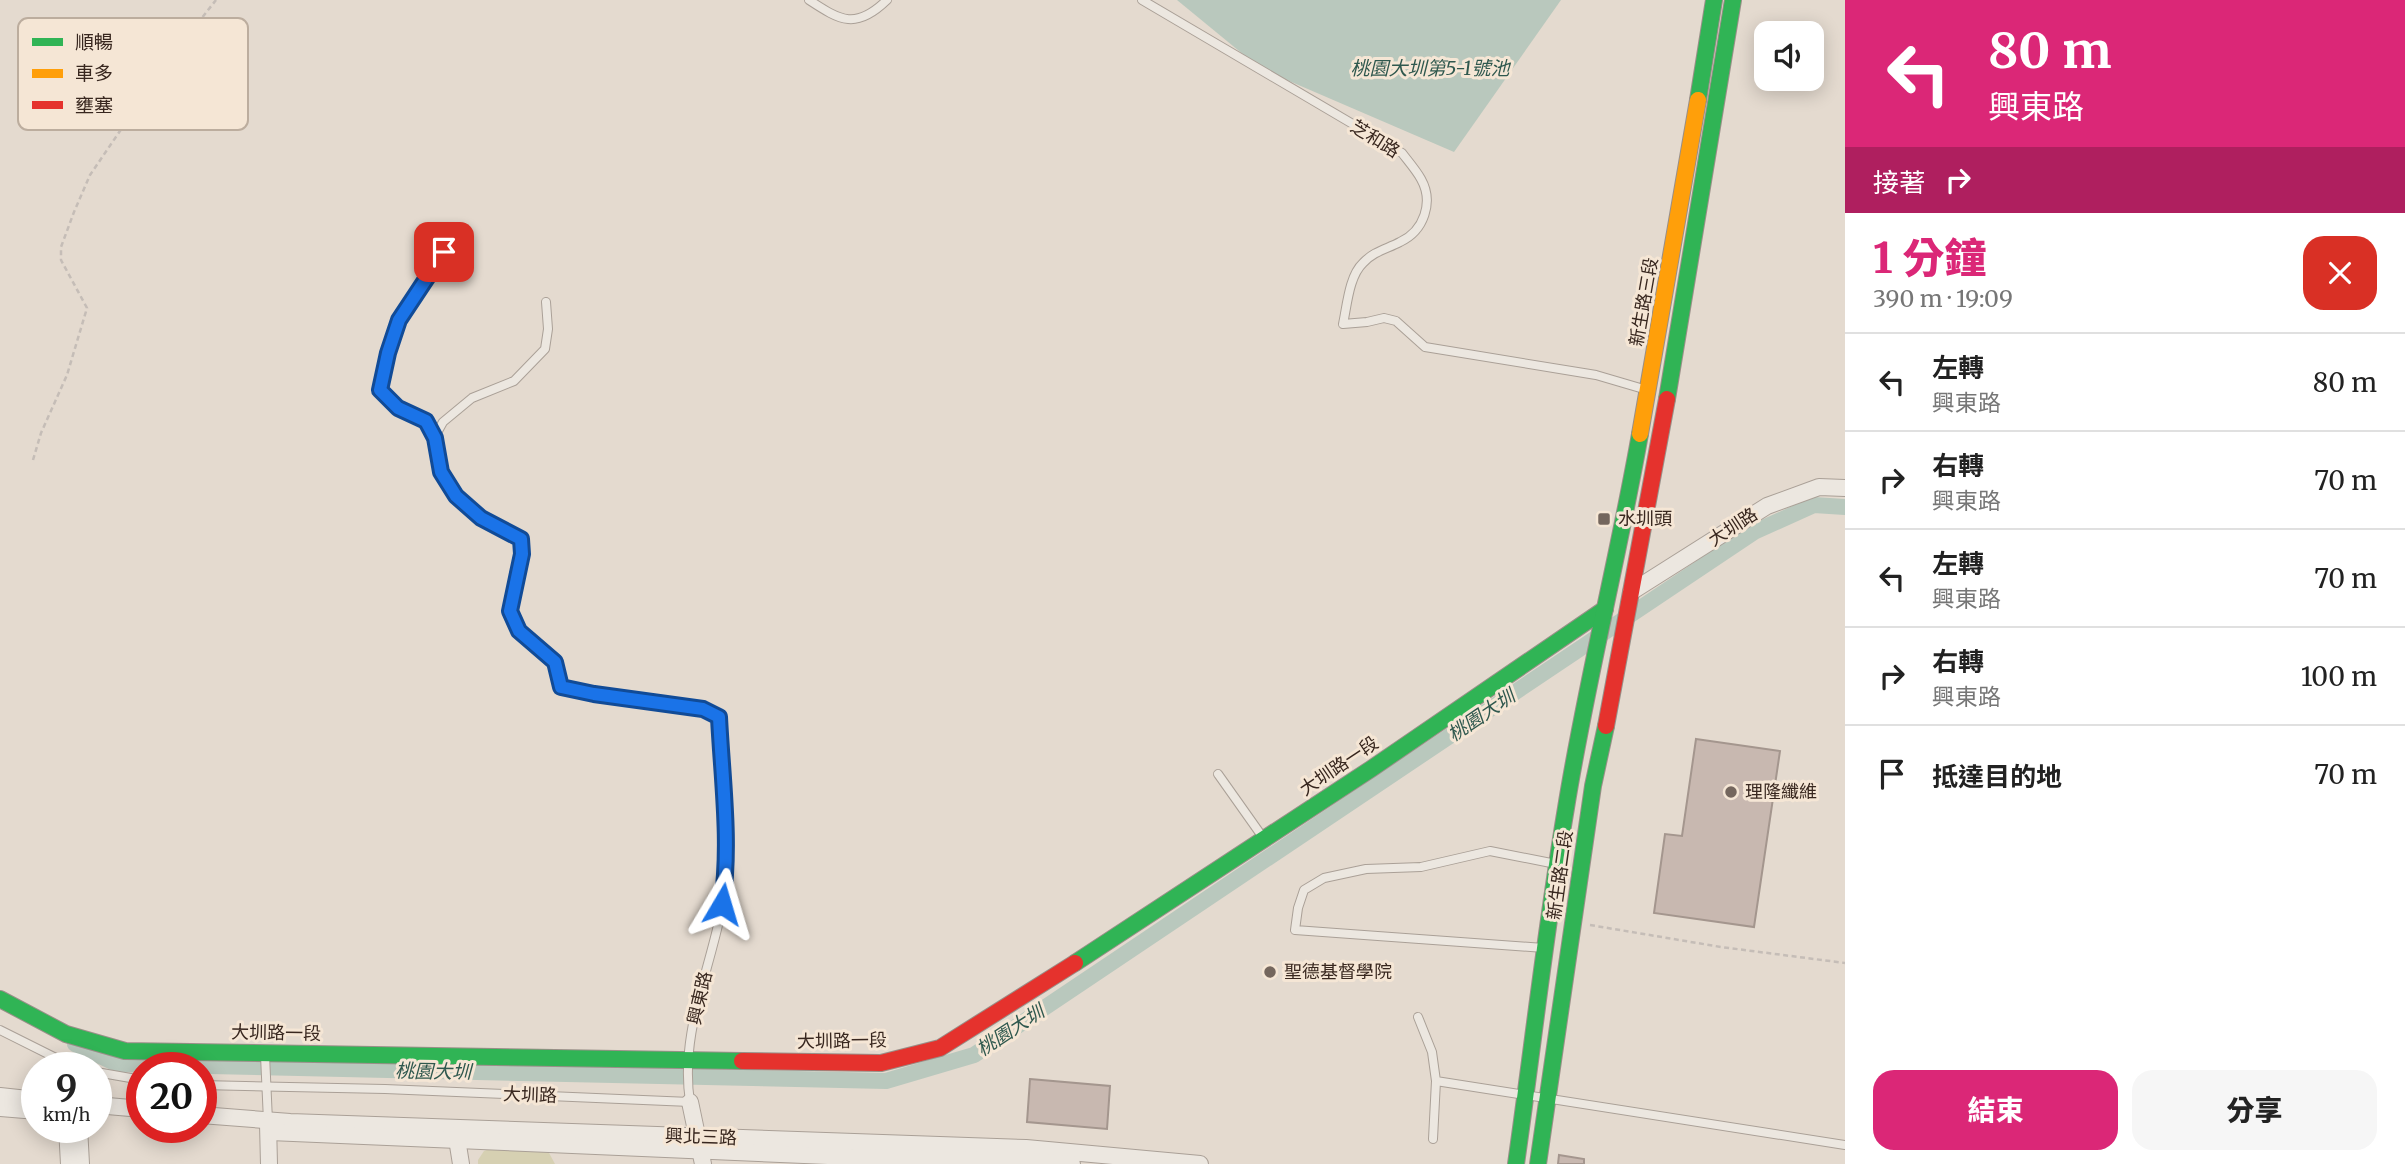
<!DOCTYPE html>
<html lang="zh-TW">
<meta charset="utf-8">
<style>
body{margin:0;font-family:Merriweather,"Noto Sans TC",serif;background:#f6f6f6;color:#222;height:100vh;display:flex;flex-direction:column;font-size:26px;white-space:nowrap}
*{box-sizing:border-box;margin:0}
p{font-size:23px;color:#767676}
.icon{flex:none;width:38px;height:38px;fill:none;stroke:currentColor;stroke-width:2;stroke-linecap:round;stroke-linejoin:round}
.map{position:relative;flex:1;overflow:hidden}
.side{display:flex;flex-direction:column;background:#fff;width:560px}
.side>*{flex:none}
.hud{background:#db2777;color:#fff;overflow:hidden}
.tools{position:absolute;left:1754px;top:21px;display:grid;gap:14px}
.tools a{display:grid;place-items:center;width:70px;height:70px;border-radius:14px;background:#fff;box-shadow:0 4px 18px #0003;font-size:35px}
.speed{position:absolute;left:21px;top:1052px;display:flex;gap:14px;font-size:35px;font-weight:700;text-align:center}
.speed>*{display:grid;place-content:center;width:91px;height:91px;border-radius:50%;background:#fff;box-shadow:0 4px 18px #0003;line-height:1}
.speed small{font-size:18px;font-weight:400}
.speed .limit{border:10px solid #d22;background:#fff;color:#111}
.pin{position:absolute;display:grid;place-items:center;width:60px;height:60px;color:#fff;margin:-30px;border-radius:14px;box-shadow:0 4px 10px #0006}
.me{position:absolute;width:77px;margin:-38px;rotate:7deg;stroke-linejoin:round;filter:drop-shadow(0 0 5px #0008)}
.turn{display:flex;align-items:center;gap:24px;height:147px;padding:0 28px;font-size:32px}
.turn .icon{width:91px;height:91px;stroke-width:2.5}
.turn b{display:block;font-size:49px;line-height:60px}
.then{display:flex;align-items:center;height:66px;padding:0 28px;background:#0003;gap:14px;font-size:26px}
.round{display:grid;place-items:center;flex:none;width:74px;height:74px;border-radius:21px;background:#f6f6f6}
.head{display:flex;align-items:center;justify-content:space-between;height:119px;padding:0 28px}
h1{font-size:42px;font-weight:800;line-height:52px;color:#db2777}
.action{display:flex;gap:14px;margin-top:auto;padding:14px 28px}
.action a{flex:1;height:80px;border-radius:21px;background:#db2777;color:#fff;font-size:28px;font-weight:800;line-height:80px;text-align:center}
.action a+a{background:#f6f6f6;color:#222}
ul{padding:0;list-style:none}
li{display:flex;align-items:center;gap:21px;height:98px;padding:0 28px;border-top:2px solid #e0e0e0}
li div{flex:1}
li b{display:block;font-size:26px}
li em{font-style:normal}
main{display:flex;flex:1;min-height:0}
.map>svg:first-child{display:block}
.green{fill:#d6d0b2}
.water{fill:#b9c8bd}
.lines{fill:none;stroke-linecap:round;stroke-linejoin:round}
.canal{stroke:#b9c8bd;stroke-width:16}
.building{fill:#c8b8b0;stroke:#a4968e;stroke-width:2}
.lane-casing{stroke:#aaa097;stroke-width:10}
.street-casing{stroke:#aaa097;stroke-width:18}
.fast-casing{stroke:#998f88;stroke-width:18}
.slow-casing{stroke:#998f88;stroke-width:18}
.jam-casing{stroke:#998f88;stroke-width:18}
.path{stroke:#c5bdb7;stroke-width:2.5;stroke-dasharray:5 3.5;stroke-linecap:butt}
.lane{stroke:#ece7e0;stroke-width:8}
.street{stroke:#ece7e0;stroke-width:16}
.fast{stroke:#30b455;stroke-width:16}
.slow{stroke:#ff9f0a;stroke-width:16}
.jam{stroke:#e5322d;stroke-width:16}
.route-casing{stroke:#114b97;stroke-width:18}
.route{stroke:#1a73e8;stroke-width:12}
.poi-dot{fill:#74665d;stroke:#f5e6d5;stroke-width:2.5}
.labels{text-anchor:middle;stroke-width:6;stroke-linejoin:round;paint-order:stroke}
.street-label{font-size:18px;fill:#38271f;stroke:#f5e6d5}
.poi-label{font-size:18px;fill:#38271f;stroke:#f5e6d5;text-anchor:start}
.water-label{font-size:19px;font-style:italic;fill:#2f584e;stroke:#f5e6d5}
.key{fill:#f5e6d5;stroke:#bcad9e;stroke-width:2}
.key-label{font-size:19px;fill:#38271f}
</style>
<main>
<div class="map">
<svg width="1845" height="1164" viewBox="0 0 1845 1164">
<rect width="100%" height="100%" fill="#e4dacf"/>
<!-- green -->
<polygon class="green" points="492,1148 548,1151 555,1164 478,1164 478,1160 484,1151"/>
<!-- water -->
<polygon class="water" points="1177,0 1561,0 1454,152 1261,69"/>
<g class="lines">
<!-- canal -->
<polyline class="canal" points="75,1044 117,1064 886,1081 974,1055 1754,532 1814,505 1845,507"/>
</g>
<!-- building -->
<g class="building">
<polygon points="1696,739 1780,751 1754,927 1654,913 1665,834 1682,836"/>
<polygon points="1030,1079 1110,1086 1107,1129 1027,1122"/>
<polygon points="1559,1155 1584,1159 1584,1164 1558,1164"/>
</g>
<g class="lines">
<!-- lane casing -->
<g class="lane-casing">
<g id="lane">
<path d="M809,0C841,21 856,30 887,0"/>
<path d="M1142,0L1402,153C1408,161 1416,170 1421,179C1434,202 1424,231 1400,242C1387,249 1374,251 1363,263C1349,276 1347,306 1343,324L1367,322L1384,318L1396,321L1425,347L1596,375L1647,390"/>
<polyline points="434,438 443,422 472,398 514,381 545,349 548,329 546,302"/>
<polyline points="1218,774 1264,839"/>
<polyline points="1544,948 1295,930 1298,908 1304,890 1324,878 1366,869 1421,867 1490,851 1556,864"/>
<polyline points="1418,1017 1432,1052 1436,1081 1845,1145"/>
<polyline points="0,1030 76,1068"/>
<polyline points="265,1055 268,1121"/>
<polyline points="96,1072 142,1080"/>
<path d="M201,1085L385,1089L690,1102C678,1024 720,952 726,877C730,824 722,770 719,717L703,709L594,694L561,687L555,662L519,630L510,611L522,554L521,539L481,518L456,496L441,472L434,438L426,421L398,408L380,390L388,353L399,320L444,252"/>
<polyline points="1433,1139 1436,1081"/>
</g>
</g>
<!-- street casing -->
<g class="street-casing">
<g id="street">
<polyline points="1631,592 1767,506 1819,487 1845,488"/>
<polyline points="0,1096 37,1100"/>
<polyline points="690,1102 703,1164"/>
<polyline points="96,1105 142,1109"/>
<polyline points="0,1108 37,1111"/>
<polyline points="201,1115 290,1122 1026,1148 1200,1164"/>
<polyline points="268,1124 269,1164"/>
<polyline points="67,1127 69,1164"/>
<polyline points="79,1127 81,1164"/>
<polyline points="270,1132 851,1157 1016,1160 1072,1164"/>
<polyline points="461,1164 457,1139 461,1131"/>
</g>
</g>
<!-- fast casing -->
<g class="fast-casing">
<g id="fast">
<polyline points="1698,100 1714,0"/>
<polyline points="1667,399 1733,0"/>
<polyline points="1075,963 1371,769 1605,609"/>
<polyline points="0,999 66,1034 125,1051 742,1061"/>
<path d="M1516,1164C1533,1045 1546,926 1566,808C1586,683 1618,559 1640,434"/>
<polyline points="1538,1164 1593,786 1606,726"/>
</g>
</g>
<!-- slow casing -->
<g class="slow-casing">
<polyline id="slow" points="1640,434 1698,100"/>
</g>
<!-- jam casing -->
<g class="jam-casing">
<g id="jam">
<polyline points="1606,726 1667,399"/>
<polyline points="742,1061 881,1063 940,1048 1075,963"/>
</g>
</g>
<!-- path -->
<g class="path">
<polyline points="33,460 41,433 67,375 87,308 61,260 61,247 74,212 90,175 122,128 144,103 164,66 216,0"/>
<polyline points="1590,925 1721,947 1845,963"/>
</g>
<!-- lane -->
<use href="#lane" class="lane"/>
<!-- street -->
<use href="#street" class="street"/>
<!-- fast -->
<use href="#fast" class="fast"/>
<!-- slow -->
<use href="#slow" class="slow"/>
<!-- jam -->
<use href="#jam" class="jam"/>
</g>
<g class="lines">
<!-- route casing -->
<g class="route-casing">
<path id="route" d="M444,252L399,320L388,353L380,390L398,408L426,421L435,438L441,472L456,496L481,518L521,539L522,554L510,611L519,631L555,662L561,687L594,694L703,709L719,717C722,779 731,843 722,904"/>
</g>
<!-- route -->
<use href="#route" class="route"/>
</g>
<!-- markers -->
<g class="poi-dot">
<rect x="1597" y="512" width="14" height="14" rx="3.5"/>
<circle cx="1731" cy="792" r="7"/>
<circle cx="1270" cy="972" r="7"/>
</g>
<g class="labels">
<!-- street labels -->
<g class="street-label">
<text transform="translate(1375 139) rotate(32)" y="6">芝和路</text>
<text transform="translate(1644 302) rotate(-80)" y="6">新生路三段</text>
<text transform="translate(1733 527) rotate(-33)" y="6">大圳路</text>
<text transform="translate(1339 766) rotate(-34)" y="6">大圳路一段</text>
<text transform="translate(1560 875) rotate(-82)" y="6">新生路二段</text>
<text transform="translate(700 998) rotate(-77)" y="6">興東路</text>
<text transform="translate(276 1033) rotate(1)" y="6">大圳路一段</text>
<text transform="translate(842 1041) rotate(-1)" y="6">大圳路一段</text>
<text transform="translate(530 1095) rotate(2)" y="6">大圳路</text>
<text transform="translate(701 1137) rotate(2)" y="6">興北三路</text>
</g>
<!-- poi labels -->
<g class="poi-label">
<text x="1618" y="525">水圳頭</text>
<text x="1745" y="798">理隆纖維</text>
<text x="1284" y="978">聖德基督學院</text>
</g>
<!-- water labels -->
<g class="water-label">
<text x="1430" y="75">桃園大圳第5-1號池</text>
<text transform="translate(1481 715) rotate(-34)" y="7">桃園大圳</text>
<text transform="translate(1010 1030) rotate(-33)" y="7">桃園大圳</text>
<text transform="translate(433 1071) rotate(1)" y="7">桃園大圳</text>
</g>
</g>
<!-- legend -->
<rect x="18" y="18" width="230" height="112" rx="10" class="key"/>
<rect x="32" y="38" width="31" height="8" fill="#30b455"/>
<rect x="32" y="69" width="31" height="9" fill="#ff9f0a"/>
<rect x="32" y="101" width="31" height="8" fill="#e5322d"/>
<g class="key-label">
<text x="75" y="49">順暢</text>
<text x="75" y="80">車多</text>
<text x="75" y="112">壅塞</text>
</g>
</svg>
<div class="tools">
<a><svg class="icon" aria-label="sound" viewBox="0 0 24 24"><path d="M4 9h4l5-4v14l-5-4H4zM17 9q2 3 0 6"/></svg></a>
</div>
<div class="speed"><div>9<small>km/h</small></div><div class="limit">20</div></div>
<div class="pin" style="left:444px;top:252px;background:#d93025"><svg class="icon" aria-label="arrive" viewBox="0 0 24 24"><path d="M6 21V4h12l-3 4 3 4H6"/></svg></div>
<svg class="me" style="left:722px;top:904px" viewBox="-20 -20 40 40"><path d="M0-17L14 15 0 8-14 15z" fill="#1a73e8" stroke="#fff" stroke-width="4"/></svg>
</div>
<section class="side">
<div class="hud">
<div class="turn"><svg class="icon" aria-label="left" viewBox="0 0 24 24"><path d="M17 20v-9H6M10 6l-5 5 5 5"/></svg><div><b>80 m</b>興東路</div></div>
<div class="then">接著<svg class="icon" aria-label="right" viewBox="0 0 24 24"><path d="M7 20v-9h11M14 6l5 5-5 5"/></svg></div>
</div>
<div class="head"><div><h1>1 分鐘</h1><p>390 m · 19:09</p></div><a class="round" style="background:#d93025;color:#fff"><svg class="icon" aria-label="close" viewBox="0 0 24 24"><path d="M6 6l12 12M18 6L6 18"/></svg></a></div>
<ul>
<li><svg class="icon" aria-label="left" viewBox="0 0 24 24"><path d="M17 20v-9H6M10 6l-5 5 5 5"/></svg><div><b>左轉</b><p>興東路</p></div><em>80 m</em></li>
<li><svg class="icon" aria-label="right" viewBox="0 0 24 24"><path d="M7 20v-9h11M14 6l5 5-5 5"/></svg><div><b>右轉</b><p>興東路</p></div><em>70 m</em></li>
<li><svg class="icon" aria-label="left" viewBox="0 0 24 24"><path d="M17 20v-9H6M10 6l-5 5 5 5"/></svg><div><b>左轉</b><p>興東路</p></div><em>70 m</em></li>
<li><svg class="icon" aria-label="right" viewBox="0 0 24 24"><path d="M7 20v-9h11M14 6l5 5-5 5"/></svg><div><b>右轉</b><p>興東路</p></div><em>100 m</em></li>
<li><svg class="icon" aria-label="arrive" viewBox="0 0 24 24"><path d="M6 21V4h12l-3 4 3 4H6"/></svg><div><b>抵達目的地</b></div><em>70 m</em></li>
</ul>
<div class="action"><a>結束</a><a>分享</a></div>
</section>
</main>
